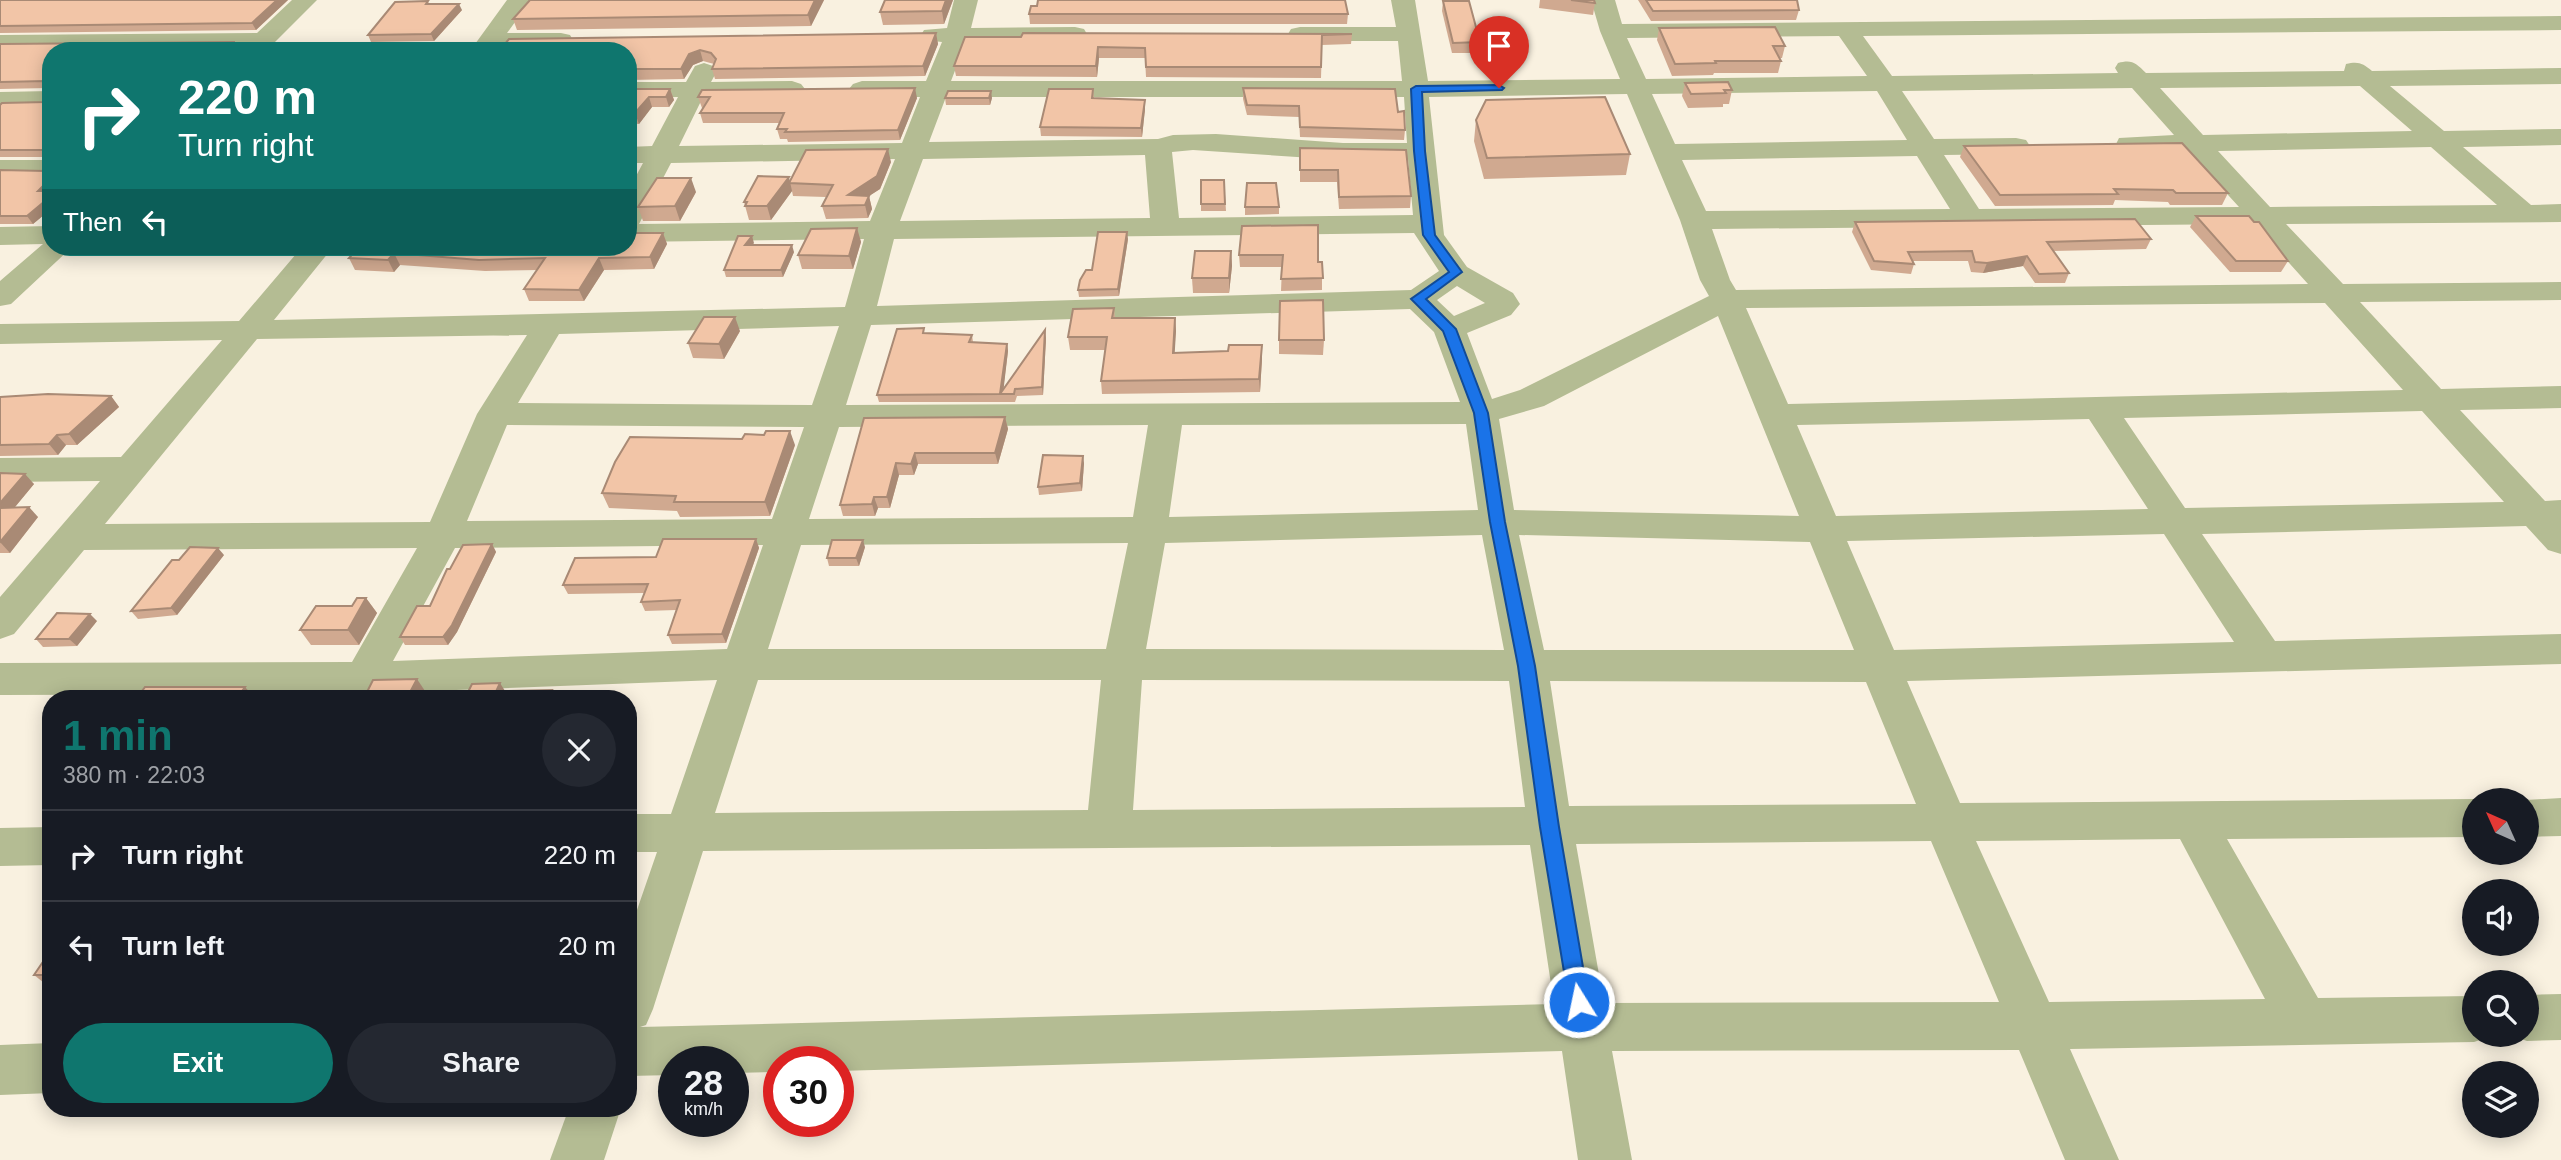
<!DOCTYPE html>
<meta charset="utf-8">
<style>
body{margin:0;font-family:Arial,sans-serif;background:#242831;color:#f1f3f6;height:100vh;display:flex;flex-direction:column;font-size:26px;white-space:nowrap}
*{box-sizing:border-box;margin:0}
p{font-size:23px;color:#9ea1a6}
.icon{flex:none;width:38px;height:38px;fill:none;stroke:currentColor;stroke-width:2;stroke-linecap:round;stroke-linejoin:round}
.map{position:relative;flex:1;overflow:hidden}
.details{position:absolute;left:42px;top:690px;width:595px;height:427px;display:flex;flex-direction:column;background:#171b24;border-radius:28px;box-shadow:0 4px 18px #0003}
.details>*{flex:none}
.banner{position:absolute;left:42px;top:42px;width:595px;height:214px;border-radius:28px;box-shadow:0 4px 18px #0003;background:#0f766e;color:#fff;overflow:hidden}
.needle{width:46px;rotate:315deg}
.buttons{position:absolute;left:2462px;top:788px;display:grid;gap:14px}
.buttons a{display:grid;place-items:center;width:77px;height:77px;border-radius:50%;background:#171b24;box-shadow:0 4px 18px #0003;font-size:35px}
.speed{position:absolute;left:658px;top:1046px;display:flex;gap:14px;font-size:35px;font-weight:700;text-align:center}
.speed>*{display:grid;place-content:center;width:91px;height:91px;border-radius:50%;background:#171b24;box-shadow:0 4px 18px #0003;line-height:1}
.speed small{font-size:18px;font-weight:400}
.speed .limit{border:10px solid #d22;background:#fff;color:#111}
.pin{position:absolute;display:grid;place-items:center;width:60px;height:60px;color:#fff;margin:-72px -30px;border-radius:50% 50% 50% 0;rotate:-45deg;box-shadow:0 0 7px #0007}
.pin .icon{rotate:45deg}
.me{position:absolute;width:77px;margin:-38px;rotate:350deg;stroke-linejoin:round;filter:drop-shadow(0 0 5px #0008)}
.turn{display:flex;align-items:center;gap:24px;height:147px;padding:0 21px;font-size:32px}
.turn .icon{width:91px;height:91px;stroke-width:2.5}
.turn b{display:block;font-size:49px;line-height:60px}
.then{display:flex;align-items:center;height:66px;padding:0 21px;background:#0003;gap:14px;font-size:26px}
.round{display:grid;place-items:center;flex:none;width:74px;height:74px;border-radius:37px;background:#242831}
.summary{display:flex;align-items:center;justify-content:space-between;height:119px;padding:0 21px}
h1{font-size:42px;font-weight:700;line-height:52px;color:#0f766e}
.button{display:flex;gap:14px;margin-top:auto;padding:14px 21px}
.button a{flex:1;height:80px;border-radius:42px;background:#0f766e;color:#fff;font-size:28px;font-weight:700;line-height:80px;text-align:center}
.button a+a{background:#242831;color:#f1f3f6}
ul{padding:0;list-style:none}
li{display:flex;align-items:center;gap:21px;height:91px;padding:0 21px;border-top:2px solid #363941}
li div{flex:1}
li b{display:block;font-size:26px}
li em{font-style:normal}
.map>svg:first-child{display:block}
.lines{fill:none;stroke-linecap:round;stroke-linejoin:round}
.minor{fill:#b4bc93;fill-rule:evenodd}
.wall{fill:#d0a990}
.shaded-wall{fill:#a98a75}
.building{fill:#f2c5a7;stroke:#a98a75;stroke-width:2}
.route{fill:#1a73e8;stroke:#114b97;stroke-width:2}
</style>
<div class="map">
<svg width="2561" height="1160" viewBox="0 0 2561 1160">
<rect width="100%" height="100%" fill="#f9f1e0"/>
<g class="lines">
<!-- minor -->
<g class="minor">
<polygon points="292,0 317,0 266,51 240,51 242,47 0,49 0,35 257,33"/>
<polygon points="507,0 531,0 507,33 561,33 570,35 573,40 570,45 561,47 497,47 495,51 470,51"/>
<path d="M954,0H978L971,28L1075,27L1084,29L1087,34L1084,39L1075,41L966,42L951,81H1402L1398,41H1300L1291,39L1288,34L1291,29L1300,27H1396L1391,0H1415L1428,81L1620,79L1600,31L1591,0H1615L1622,24L2561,16V30L1863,36L1892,76L2118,73L2115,68L2118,63C2132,59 2136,63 2146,73L2344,71L2346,64C2358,61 2363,63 2372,71L2561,68V84L2390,86L2444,131L2561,129V145L2463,147L2531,205L2561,204V222L2286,224L2343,284L2561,282V300L2360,302L2441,389L2561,386V408L2460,410L2545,501L2561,500V554L2548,550L2526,526L2202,534L2275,641L2561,634V664L1907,681L1960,803L2474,799L2475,800L2474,837L2227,839L2318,998L2474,996V1034L2492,1036L2474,1042L2070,1049L2119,1160H2065L2019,1050L1612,1051L1632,1160H1578L1562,1051L838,1071V1062H779V1072L733,1073V1062H674V1075L628,1076V936L657,852H628V814H671L717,680L376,693L374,698H337L334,694L0,695V663L352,662L417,548L84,550L14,634L0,639V597L100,481L0,482V458L121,457L222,340L0,344V324L239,321L302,247H333L274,320L845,307L864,239L628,242V191L643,163H628V147L652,146L678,97L628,98V82H686L695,66L704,63L713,66L717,71L711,82L792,81L801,84L805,89L801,94L792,97H703L679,146L902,143L920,97H862L853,94L849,89L853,84L862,81H926L942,42L924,40L921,35L924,30L947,28ZM1839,36L1867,76L1646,79L1627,38ZM2360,86L2412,131L2203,135L2160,88ZM2132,88L2174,135L2119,138L2116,144L2119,150L2129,152L2188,151L2239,207L1979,209L1944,155L2016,154L2026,152L2030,146L2026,140L2016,138L1934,139L1902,91ZM1877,91L1907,140L1675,144L1652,94ZM1627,94L1680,220L1700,280L1709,296L1520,390L1492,399L1467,333L1511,315L1520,304L1513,293L1467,267L1444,235L1429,97ZM946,97H1404L1407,143H1343L1216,134L1173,135L1158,139L929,142ZM2431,147L2497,205L2270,207L2218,151ZM1193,150L1343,160L1408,159L1413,215L1179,218L1172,152ZM1145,155L1150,218L900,221L923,159ZM1917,156L1950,209L1706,211L1682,160ZM895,159L870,221L639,224L671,163ZM2254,224L2308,284L1736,290L1730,280L1712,229ZM1414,233L1439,271L1411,290L877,306L894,239ZM1457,286L1485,303L1454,316L1437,300ZM2325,303L2403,390L1788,404L1746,308ZM1410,309L1434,332L1460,402L846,405L871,325ZM1718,316L1799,516L1514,510L1499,419L1544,406ZM839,326L812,405L518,403L559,334ZM527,335L477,414L430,522L105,524L257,339ZM2422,411L2504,502L2185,508L2124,418ZM2089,419L2148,509L1836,516L1797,425ZM1466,424L1478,510L1169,517L1182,425ZM507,425L804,427L772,519L467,521ZM1148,425L1133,517L809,519L839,427ZM2164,534L2234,642L1894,650L1847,541ZM1482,535L1504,650L1146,649L1165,543ZM1519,535L1810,542L1854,650H1544ZM1128,543L1106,649H768L801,545ZM763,545L727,649L393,661L455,548ZM758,680H1101L1088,810L715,813ZM1142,680L1509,681L1525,807L1133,810ZM1550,681L1866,682L1916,804L1569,806ZM2180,839L2265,999L2049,1002L1976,841ZM1931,841L1999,1002L1604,1003L1576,844ZM1530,845L1554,1004L640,1027L646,1025L653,1009L703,851Z"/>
<polygon points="51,91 51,107 0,108 0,92"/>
<rect x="0" y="160" width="51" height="16"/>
<polygon points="51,226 51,247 72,247 11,304 0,306 0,281 43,244 0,245 0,227"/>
<polygon points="2561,798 2561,836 2527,837 2526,800"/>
<polygon points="51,827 51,865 0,866 0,828"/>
<polygon points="2561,994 2561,1040 2527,1041 2509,1035 2527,1034 2527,995"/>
<polygon points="51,1043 51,1093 0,1095 0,1045"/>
<polygon points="569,1108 621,1108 604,1160 550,1160"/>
</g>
</g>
<!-- wall -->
<g class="wall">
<polygon points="0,0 288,0 256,30 0,33"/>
<polygon points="530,0 824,0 811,26 517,30 513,19"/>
<polygon points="953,0 944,24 883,25 880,12"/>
<polygon points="1540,0 1594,0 1595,3 1593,15 1539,8"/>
<polygon points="1638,0 1797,0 1799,10 1796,20 1651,21"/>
<polygon points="428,1 429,4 462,10 434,41 371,42 368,35"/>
<polygon points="1443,1 1480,42 1479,53 1452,53 1442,11"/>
<polygon points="1029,14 1348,14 1347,24 1030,24"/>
<polygon points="1659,28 1785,46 1782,58 1779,58 1781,61 1778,73 1714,73 1713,75 1672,76 1657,40"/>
<polygon points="936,33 938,44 925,76 715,79 712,69 714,64 703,61 693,65 684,79 628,80 628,51"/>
<polygon points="1352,34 1351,44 1322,45 1321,78 1146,77 1145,58 1099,58 1097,77 956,76 954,66 1021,37"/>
<polygon points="234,42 238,51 51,51 51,209 33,224 0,224 0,170 46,171 48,168 48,157 0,157 0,105 46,102 49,99 49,88 0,89 0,44"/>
<polygon points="1685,83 1732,90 1729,104 1723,104 1723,107 1688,108 1682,96"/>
<polygon points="1243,88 1398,112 1405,130 1404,140 1300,137 1299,117 1247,115 1243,99"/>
<polygon points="628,89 670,89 674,100 669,107 652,107 639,124 628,123"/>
<polygon points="1093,89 1094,98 1145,100 1145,109 1142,137 1041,136 1040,127"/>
<polygon points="698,97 917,98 900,140 788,142 787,139 780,139 777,129 779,123 703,123 700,113 704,108 702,108"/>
<polygon points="945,98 992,98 990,105 946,105"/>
<polygon points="1476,120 1630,154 1626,175 1484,179 1474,141"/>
<polygon points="1964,146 2228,193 2222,205 2170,205 2168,202 2115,200 2113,205 1995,206 1960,157"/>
<polygon points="1300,148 1411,196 1410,208 1339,209 1337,182 1300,182"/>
<polygon points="891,162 880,189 869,196 872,209 868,218 826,219 822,206 826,197 793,196 792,191 771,220 749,220 744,202 790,181"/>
<polygon points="1201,180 1224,180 1226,211 1201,211"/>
<polygon points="696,192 680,221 643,221 638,207"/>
<polygon points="1245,207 1279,207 1279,214 1245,215"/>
<polygon points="2196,216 2288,261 2281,272 2230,272 2190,227"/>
<polygon points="1855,222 2151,239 2146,249 2053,251 2069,273 2065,283 2035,283 2023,266 1983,273 1971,272 1968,261 1913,261 1914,264 1911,274 1871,270 1852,232"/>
<polygon points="1242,226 1318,262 1322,262 1322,290 1281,291 1282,267 1240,267 1239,255"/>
<polygon points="857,228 861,242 853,269 802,269 798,255"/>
<polygon points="663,233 667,244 654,269 604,270 584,301 529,301 524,289 537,270 485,271 400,265 394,272 355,270 349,258 359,247"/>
<polygon points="1128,239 1119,296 1079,297 1078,290 1092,270"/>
<polygon points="754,243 752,245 794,252 783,277 726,277 724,270"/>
<polygon points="1231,251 1232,266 1229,293 1193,293 1192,278"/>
<polygon points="1114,308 1115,318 1175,318 1176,331 1174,352 1262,358 1260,392 1102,394 1101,381 1105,350 1070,350 1068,337"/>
<polygon points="740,331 724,359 693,358 688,343"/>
<polygon points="925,333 972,335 973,342 1007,344 1008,351 1003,390 1046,338 1043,395 1017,396 1015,402 879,402 877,395"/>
<polygon points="1279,340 1324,340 1323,355 1279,354"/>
<polygon points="111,396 119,407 77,445 66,445 58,455 0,456 0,397"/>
<polygon points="1005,417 1008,429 998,464 918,464 914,475 899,475 890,508 878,508 875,516 843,516 840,505 864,418"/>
<polygon points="795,445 770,516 680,517 677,511 609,508 602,493"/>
<polygon points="1084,463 1082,491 1039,495 1038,487"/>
<polygon points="0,473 34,484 15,507 38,517 10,553 0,553"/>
<polygon points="756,539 759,548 726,643 672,644 668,635 676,610 645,611 641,602 644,593 568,594 563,585 656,557"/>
<polygon points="492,544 496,552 457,632 448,645 405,645 400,637 430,606 450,569"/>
<polygon points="865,547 859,566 829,566 827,558"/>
<polygon points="224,555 177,615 138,619 131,611 179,560"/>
<polygon points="366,598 377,613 359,645 311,645 300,630"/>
<polygon points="97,621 77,646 43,647 36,639"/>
<polygon points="51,950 51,986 48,986 34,975"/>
</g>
<!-- shaded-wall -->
<g class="shaded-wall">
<polygon points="277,0 288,0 256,30 252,23"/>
<polygon points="815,0 824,0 811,26 808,15"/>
<polygon points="946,0 953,0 944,24 942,11"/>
<polygon points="459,4 462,10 434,41 431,34"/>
<polygon points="936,33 938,44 925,76 923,66"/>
<polygon points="234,42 238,51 229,51"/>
<polygon points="341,43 344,50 344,51 335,51"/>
<polygon points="1098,47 1099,58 1097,77 1096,66"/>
<polygon points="700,50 703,61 693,65 684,79 681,69 689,54"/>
<polygon points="915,88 917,98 900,140 898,130"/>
<polygon points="670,89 674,100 669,107 666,97"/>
<polygon points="991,91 992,98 990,105 989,98"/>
<polygon points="649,97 652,107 639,124 635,113"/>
<polygon points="1145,100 1145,109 1142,137 1141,128"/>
<polygon points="888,149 891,162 880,189 855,205 848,195"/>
<polygon points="789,177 792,191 771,220 767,206"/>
<polygon points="51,178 51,191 38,191"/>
<polygon points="691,178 696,192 680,221 675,206"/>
<polygon points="51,196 51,209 33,224 27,216"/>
<polygon points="869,196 872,209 868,218 865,205"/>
<polygon points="857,228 861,242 853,269 849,256"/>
<polygon points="1127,232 1128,239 1119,296 1118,289"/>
<polygon points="663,233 667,244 654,269 650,257"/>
<polygon points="752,236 754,243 747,253 745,245"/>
<polygon points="792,245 794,252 783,277 781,270"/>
<polygon points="1231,251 1232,266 1229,293 1229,278"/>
<polygon points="394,253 400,265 394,272 388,260"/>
<polygon points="2027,256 2023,266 1983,273 1987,263"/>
<polygon points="599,258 604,270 584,301 579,290"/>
<polygon points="735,317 740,331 724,359 719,344"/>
<polygon points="1175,318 1176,331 1174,365 1173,353"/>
<polygon points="1045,330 1046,338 1043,395 1042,387"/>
<polygon points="1007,344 1008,351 1003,394 1000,394 1002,402 1000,394"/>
<polygon points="1262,345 1262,358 1260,392 1259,379"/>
<polygon points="111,396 119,407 77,445 69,434"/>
<polygon points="1005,417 1008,429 998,464 995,453"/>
<polygon points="790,431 795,445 770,516 765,502"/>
<polygon points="57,435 66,445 58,455 49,444"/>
<polygon points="915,453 918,464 914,475 911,464"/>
<polygon points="1083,456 1084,463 1082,491 1080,483"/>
<polygon points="896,463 899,475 890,508 887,497"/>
<polygon points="25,474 34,484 5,519 0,512 0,503"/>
<polygon points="874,497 878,508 875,516 872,504"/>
<polygon points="29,507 38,517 10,553 0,542"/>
<polygon points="756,539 759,548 726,643 722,634"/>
<polygon points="863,540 865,547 859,566 856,558"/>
<polygon points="492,544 496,552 457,632 448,645 443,637"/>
<polygon points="218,548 224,555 177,615 171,608"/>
<polygon points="366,598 377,613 359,645 348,630"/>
<polygon points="90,614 97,621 77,646 69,639"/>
<polygon points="417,679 427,694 425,698 407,698"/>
<polygon points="500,683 505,691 501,698 493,698"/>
<polygon points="245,687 254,697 253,698 237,698"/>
<polygon points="552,690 556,698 548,698"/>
</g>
<!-- building -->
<g class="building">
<polygon points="0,0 277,0 252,23 0,26"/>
<polygon points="530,0 815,0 808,15 513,19"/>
<polygon points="885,0 946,0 942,11 880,12"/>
<polygon points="1038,0 1345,0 1348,14 1029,14 1031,6 1037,6"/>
<polygon points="1571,0 1594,0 1595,3"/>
<polygon points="1646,0 1797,0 1799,10 1653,11"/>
<polygon points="428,1 426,4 459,4 431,34 368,35 395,2"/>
<polygon points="1443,1 1469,1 1480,42 1453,43"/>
<polygon points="1775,27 1785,46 1773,46 1781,61 1715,61 1716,63 1675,64 1659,28"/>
<polygon points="936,33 923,66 712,69 716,59 711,53 700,50 689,54 681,69 628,69 628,51 499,51 509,39"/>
<polygon points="1023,33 1352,34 1322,35 1321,67 1146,67 1145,48 1098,47 1096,66 954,66 965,37 1021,37"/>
<polygon points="234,42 234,46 229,51 51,51 51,178 38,191 51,191 51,196 27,216 0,216 0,170 46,171 48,168 48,152 46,150 0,150 0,105 2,103 46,102 49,99 49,83 46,81 0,82 0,44"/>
<polygon points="308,43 341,43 335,51 299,51"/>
<polygon points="1728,82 1732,90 1724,90 1726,93 1691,94 1685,83"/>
<polygon points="915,88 898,130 785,132 787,129 777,129 784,113 700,113 710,97 698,97 702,90"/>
<polygon points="1243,88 1395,89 1398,112 1404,111 1405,130 1300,127 1299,106 1247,105"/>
<polygon points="628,89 670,89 666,97 649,97 635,113 628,113"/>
<polygon points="1049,89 1093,89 1092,98 1145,100 1141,128 1040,127"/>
<polygon points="948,91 991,91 989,98 945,98"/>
<polygon points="1605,97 1630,154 1487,158 1476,120 1486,100"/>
<polygon points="2182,143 2228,193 2176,193 2173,190 2114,189 2118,194 2000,195 1964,146"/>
<polygon points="1300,148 1406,150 1411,196 1339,197 1338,170 1300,170"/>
<polygon points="888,149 877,176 848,195 869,196 865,205 822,206 833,185 789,183 806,150"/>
<polygon points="758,176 789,177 767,206 745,206 747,202 744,202"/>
<polygon points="657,178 691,178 675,206 638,207"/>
<polygon points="1201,180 1224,180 1225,204 1201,204"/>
<polygon points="1247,183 1276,183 1279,207 1245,207"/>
<polygon points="2196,216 2249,216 2254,222 2259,222 2288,261 2236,261"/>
<polygon points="2135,219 2151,239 2047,242 2069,273 2039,274 2027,256 1987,263 1975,262 1972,251 1908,252 1914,264 1874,261 1855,222"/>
<polygon points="1318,225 1318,262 1322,262 1323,278 1281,279 1283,255 1239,255 1242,226"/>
<polygon points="857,228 849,256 798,255 811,229"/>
<polygon points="1098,232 1127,232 1118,289 1078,290 1080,280 1086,270 1092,270"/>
<polygon points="628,233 663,233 650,257 599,258 579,290 524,289 545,258 479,260 394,253 388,260 349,258 359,247 628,247"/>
<polygon points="738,236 752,236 745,245 792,245 781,270 724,270"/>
<polygon points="1195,251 1231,251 1229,278 1192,278"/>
<polygon points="1323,300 1324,340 1279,340 1280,301"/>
<polygon points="1114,308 1112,318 1175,318 1173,353 1228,351 1229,345 1262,345 1259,379 1101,381 1107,337 1068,337 1073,309"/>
<polygon points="704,317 735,317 719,344 688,343"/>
<polygon points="924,328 923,333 972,335 969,342 1007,344 1000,394 877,395 897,329"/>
<polygon points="1045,330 1042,387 1015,389 1014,394 1000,394"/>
<polygon points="48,394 111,396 69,434 57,435 49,444 0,445 0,397"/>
<polygon points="1005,417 995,453 915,453 911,464 896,463 887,497 874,497 872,504 840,505 864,418"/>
<polygon points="766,431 790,431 765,502 674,502 676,496 602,493 615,462 630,437 742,439 745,434 764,435"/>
<polygon points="1043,455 1083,456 1080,483 1038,487"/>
<polygon points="0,473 25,474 0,503"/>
<polygon points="29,507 0,542 0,508"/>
<polygon points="663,539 756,539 722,634 668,635 680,600 641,602 648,584 563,585 575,558 656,557"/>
<polygon points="832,540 863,540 856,558 827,558"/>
<polygon points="492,544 452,625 443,637 400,637 417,606 430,606 447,569 450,569 463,545"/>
<polygon points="190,547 218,548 171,608 131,611 172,560 179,560"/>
<polygon points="357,598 366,598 348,630 300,630 316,606 352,606"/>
<polygon points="57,613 90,614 69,639 36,639"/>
<polygon points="417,679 407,698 364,698 373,680"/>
<polygon points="500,683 493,698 465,698 472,684"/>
<polygon points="145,687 245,687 237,698 137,698"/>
<polygon points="552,690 548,698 504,698 508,691"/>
<polygon points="267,692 276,698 263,698"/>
<polygon points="51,950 51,975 34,975"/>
</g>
<!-- route -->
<polygon class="route" points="1499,85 1504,88 1502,90 1422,92 1425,151 1435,235 1462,272 1426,299 1456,329 1488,413 1505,522 1535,666 1559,827 1589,1002 1586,1008 1579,1011 1572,1008 1569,1002 1540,827 1518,666 1490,522 1474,413 1443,331 1411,299 1449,272 1423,235 1414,151 1411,89 1416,86"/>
</svg>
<div class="buttons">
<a><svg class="needle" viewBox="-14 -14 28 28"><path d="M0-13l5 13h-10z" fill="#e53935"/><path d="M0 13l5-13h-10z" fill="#9ea1a6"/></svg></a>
<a><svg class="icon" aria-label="sound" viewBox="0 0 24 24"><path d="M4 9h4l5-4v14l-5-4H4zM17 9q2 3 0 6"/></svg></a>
<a><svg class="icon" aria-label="search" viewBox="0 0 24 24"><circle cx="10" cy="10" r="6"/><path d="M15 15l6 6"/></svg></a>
<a><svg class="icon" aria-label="layers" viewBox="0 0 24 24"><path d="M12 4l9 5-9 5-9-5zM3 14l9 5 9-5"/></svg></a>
</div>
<div class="speed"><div>28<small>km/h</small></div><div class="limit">30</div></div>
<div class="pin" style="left:1499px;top:88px;background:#d93025"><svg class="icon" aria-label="arrive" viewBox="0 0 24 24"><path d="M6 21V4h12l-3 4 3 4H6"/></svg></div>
<svg class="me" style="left:1579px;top:1002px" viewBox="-20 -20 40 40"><circle r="17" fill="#1a73e8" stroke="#fff" stroke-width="3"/><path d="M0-11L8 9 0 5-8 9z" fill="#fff"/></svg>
<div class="banner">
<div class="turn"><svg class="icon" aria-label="right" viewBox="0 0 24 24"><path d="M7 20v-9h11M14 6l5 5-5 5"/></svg><div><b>220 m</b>Turn right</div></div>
<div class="then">Then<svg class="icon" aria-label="left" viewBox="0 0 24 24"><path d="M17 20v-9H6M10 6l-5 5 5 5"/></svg></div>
</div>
<section class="details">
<div class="summary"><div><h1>1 min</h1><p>380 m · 22:03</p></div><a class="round"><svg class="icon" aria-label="close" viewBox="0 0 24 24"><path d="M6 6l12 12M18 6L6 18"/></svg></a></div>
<ul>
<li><svg class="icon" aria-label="right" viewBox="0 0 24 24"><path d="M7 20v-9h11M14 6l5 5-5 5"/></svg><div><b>Turn right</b></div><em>220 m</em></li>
<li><svg class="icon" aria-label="left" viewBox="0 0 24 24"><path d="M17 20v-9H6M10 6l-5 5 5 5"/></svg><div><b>Turn left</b></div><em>20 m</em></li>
</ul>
<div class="button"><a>Exit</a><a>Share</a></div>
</section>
</div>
